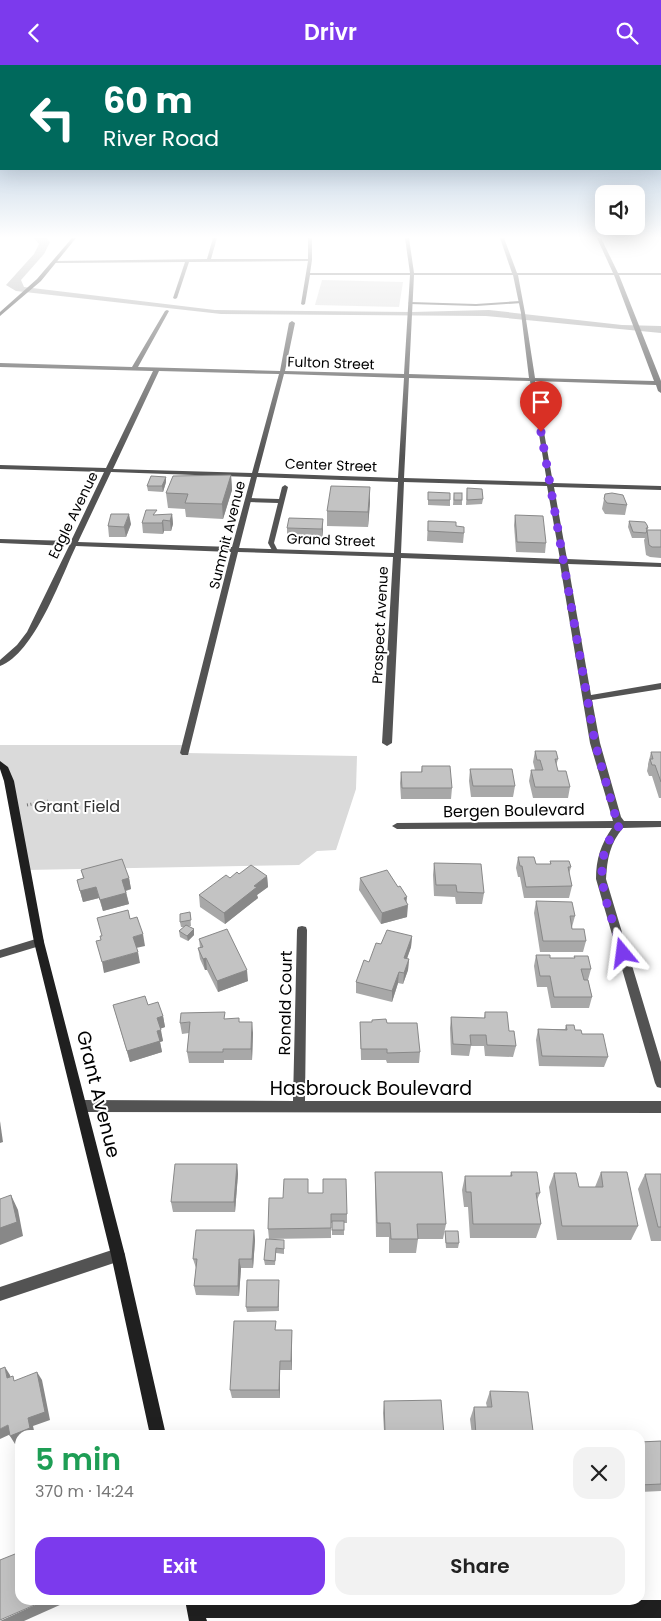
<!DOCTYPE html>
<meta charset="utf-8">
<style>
body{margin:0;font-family:Poppins,sans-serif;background:#f2f2f2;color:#222;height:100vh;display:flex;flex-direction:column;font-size:19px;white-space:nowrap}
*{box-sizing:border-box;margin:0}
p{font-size:16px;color:#767676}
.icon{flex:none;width:28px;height:28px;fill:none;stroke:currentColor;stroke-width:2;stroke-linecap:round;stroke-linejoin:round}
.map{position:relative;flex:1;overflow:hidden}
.panel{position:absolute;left:15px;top:1365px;width:630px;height:175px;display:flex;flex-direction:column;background:#fff;border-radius:15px;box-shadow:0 5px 20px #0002}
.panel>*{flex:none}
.banner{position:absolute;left:0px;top:0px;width:661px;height:105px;box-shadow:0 5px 20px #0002;background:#00695c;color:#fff;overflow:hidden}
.tools{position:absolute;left:595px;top:120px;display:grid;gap:10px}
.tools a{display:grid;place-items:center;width:50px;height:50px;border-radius:10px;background:#fff;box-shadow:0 5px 20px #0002;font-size:25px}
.pin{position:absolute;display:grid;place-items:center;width:42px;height:42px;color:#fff;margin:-51px -21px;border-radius:50% 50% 50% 0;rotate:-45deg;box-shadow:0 0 5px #0007}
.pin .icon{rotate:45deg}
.me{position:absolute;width:55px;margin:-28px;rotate:344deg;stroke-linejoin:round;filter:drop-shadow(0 0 4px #0008)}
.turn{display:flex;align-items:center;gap:18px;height:105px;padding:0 20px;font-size:22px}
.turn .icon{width:65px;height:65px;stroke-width:2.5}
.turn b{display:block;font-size:35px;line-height:42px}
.round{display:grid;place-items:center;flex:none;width:52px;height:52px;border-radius:15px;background:#f2f2f2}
.headline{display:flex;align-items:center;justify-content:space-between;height:85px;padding:0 20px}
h1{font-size:30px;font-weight:600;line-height:38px;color:#1e9e55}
.action{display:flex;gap:10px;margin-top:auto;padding:10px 20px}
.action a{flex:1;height:58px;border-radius:15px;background:#7c3aed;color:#fff;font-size:20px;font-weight:600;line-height:58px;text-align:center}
.action a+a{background:#f2f2f2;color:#222}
header{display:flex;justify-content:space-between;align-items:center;height:65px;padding:0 20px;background:#7c3aed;color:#fff;font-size:22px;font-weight:600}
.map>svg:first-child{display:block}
.green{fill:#dadada}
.water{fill:#a1a1a1}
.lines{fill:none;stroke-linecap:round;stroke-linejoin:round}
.path{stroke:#757575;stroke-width:3;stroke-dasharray:1 2.5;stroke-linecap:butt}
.lane{fill:#535353;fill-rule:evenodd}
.street{fill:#535353;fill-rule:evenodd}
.secondary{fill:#202020;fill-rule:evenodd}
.wall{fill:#a8a8a8}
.shaded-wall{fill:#888}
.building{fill:#c3c3c3;stroke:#888}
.route{stroke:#7c3aed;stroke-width:9;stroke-dasharray:0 16.2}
.labels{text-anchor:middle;stroke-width:4;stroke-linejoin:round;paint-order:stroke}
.far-street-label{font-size:14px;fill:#000;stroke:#fff}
.park-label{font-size:16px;fill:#313131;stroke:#fff}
.street-label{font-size:16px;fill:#000;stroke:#fff}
.near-street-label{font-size:19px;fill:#000;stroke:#fff}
</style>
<header><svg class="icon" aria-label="back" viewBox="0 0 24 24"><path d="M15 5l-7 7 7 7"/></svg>Drivr<svg class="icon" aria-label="search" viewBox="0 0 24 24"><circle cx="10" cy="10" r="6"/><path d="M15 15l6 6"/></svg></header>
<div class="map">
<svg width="661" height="1556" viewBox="0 0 661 1556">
<rect width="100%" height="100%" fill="#fff"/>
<!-- green -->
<g class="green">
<polygon points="322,215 403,217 399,242 315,240"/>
<polygon points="0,680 187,680 186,688 357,691 356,724 336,785 317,786 299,800 25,805 0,699"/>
</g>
<!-- water -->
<polygon class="water" points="34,173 46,173 50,177 44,189 21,215 24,222 215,245 412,247 489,245 622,260 661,261 661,268 486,251 221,249 16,226 6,220 34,189 39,179"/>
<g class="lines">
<!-- path -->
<polyline class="path" points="27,740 48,736"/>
<!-- lane -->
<g class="lane">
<polygon points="520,236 522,238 476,241 410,239 408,238 410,237 476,239"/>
<polygon points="285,420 288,422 274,478 278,486 275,488 273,487 268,478 278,438 248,437 245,435 248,433 279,434 282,422"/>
</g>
<!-- street -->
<g class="street">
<path d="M213,173H217L211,194H308V173H312V195L310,208H410L405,173H409L414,208H512L500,173H504L517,208H613L597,173H601L618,208H661V210H619L661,316V328L658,326L656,320L535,316L553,418L661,421V425L554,422L567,494L661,498V502L568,499L591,630L661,618V624L592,635L600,678L621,752L624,756H661V762L623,763C610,778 607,794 606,814L661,997V1023L657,1022L655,1018L596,814C596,794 601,779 612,763L397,764L392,761L397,758L613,756L590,678L560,499L401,493L392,678L387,681L382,678L393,492L238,487L188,690H182L180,688L231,487L76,481C61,513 34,589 0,601V595L17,580L27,567L69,481L0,478V474L71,476L104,407L0,404V400L106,403L153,306L0,302V298L132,302L165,246L167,245L169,246L138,302L280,306L289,258L292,256L295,258L285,306L404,309L410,210H310L305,239L303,240L301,239L308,196L189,197L177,233L175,234L173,233L185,197L55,198L53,197L55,196L207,194ZM414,210H513L521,248L529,313L409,309ZM518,210H614L654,316L535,313L525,248ZM159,306L279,309L252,408L113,404ZM284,309L404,313L398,413L258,408ZM409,313L530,316L547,417L404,413ZM111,407L251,412L232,482L78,477ZM257,412L398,417L394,488L239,483ZM404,417L547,421L560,494L401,488Z"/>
<polygon points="302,861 306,862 307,865 305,1036 661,1036 661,1048 81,1047 77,1045 75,1041 77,1037 81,1035 293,1036 297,865 298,862"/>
<polygon points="39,873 43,874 44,877 43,880 0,893 0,885"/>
<polygon points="118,1183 123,1185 125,1190 123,1195 0,1236 0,1222"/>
</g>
<!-- secondary -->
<g class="secondary">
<polygon points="72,173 76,173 41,216 0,251 0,247 37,214"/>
<polygon points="0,696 8,702 14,716 44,877 125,1190 166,1370 150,1370 111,1190 34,877 4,716 0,704"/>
<polygon points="185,1535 661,1535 661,1553 206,1553 207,1556 189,1556"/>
</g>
</g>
<!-- wall -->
<g class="wall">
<polygon points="231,410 232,425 223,454 186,452 185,444 168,443 166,428"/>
<polygon points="166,417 163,427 148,426 147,421"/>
<polygon points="467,423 483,434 482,439 466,440"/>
<polygon points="428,427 450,435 450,441 428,440"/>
<polygon points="454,428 462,435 462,440 453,440"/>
<polygon points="605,429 627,440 625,450 605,449 602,444"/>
<polygon points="370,437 368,462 327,461 327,446"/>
<polygon points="172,449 173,459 171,466 164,466 163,469 143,468 142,458"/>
<polygon points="515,450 546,478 545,488 516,487 514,460"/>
<polygon points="428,456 456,461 464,468 463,478 427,476"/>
<polygon points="629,456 648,463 647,465 661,465 661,493 650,492 646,490 644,475 645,473 632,473 628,462"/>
<polygon points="131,459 126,472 109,472 108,461"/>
<polygon points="287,463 323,464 322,475 287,474"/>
<polygon points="535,686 558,694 556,701 558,706 570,722 568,733 533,733 529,716 531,705 535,705 533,697"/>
<polygon points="651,687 661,687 661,733 659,733 652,711 649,711 647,706 648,701 648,699"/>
<polygon points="422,701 452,723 451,734 401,734 400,718 401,707 421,707"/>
<polygon points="470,704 515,721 513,732 471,732 469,716"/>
<polygon points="518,792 536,799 550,799 550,796 571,802 569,809 572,821 569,833 524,833 520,812 518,812 516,803"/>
<polygon points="434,798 484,828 482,839 456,839 455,832 434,831 433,810"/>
<polygon points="81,805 129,813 131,824 126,826 129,839 103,846 99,833 83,837 77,815 83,813"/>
<polygon points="239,809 267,811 268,822 257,830 258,833 225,859 200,842 199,830 230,813"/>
<polygon points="360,813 406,838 407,852 381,859 359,825"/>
<polygon points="536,836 575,851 572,862 572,864 586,876 583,887 540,887 534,848"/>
<polygon points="190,847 191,861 188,861 194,864 194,870 188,876 180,872 179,866 184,862 181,862 180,857"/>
<polygon points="412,871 411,882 407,894 409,894 408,905 403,919 398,918 392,937 356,928 356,917 381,879"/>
<polygon points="199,874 248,916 218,927 207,905 205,905 200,894 198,883 200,883"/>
<polygon points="536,890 550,893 574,893 574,891 591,904 588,915 592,932 589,943 551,943 547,922 537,922 534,901"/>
<polygon points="113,940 148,940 163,951 165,962 160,964 163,976 160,977 162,987 130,997"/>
<polygon points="485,947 509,966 516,981 513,992 485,991 484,981 471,981 469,991 451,990 450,963 451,952 484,953"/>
<polygon points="225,954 240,957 253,968 252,995 224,995 224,998 189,998 187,987 189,968 182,969 180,958"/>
<polygon points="360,957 387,958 420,987 419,998 387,998 386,995 361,995"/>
<polygon points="566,960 582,969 608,992 604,1002 539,1001 536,975 538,964 565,964"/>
<polygon points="237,1099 238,1109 235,1147 173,1147 171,1137"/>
<polygon points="375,1107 446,1159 443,1174 418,1174 416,1188 389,1188 389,1172 376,1172 375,1122"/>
<polygon points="511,1107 540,1128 537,1135 541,1159 536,1173 470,1173 468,1142 464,1142 462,1125 465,1111 510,1111"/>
<polygon points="601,1107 638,1161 631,1175 557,1175 549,1122 554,1108 579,1122 595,1122"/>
<polygon points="645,1109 661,1109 661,1176 651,1176 638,1124"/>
<polygon points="308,1128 347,1149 347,1158 344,1158 344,1170 332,1170 332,1158 331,1158 331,1173 269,1174 268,1164 283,1133"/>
<polygon points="254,1165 255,1175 253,1203 241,1203 239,1231 196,1230 194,1221 196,1203 193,1194"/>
<polygon points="445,1166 459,1178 458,1183 446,1183 445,1171"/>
<polygon points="284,1175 284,1189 276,1188 275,1200 265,1200 264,1195"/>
<polygon points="279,1219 279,1246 247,1247 246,1242"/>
<polygon points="277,1265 292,1265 292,1305 280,1305 280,1333 232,1333 230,1325"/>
<polygon points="490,1326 533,1366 547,1370 472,1370 470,1354 474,1342 487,1342 486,1338"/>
<polygon points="384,1336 444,1370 368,1370 368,1367 384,1366 383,1348"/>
<polygon points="661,1376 661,1426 640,1427 640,1377"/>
</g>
<!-- shaded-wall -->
<g class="shaded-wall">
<polygon points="231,410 232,425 223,454 222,439"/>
<polygon points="166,412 166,417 163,427 162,421"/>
<polygon points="370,422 370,437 368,462 368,447"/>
<polygon points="129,449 131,459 126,472 124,462"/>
<polygon points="172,449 173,459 171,466 170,456"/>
<polygon points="323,454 323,464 322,475 322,464"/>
<polygon points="163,455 164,466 163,469 162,458"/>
<polygon points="267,811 268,822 257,830 258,833 225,859 224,848 254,821"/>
<polygon points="129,813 131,824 124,826 122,815"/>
<polygon points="96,822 99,833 83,837 80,826"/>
<polygon points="126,828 129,839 103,846 100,835"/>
<polygon points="407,832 406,841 408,840 407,852 381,859 382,848 404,833"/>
<polygon points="194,864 194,870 188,876 187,871"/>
<polygon points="143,869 145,881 136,883 133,872"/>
<polygon points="412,871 411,882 403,904 404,893"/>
<polygon points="138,887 140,898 104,908 102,897"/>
<polygon points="206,893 207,905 205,905 203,894"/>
<polygon points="409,894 408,905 403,919 404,908"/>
<polygon points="247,905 248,916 218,927 217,916"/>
<polygon points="399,907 398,918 392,937 392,926"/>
<polygon points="163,951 165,962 159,964 157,953"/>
<polygon points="252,957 253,968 252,995 251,984"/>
<polygon points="161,965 163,976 160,977 162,987 130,997 127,986 157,966"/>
<polygon points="0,1056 3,1077 0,1078"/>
<polygon points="237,1099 238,1109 235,1147 234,1137"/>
<polygon points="11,1130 18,1145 23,1171 0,1180 0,1163"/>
<polygon points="254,1165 255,1175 253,1203 252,1194"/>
<polygon points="239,1194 241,1203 239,1231 238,1221"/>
<polygon points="292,1265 292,1305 291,1296"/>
<polygon points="280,1296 280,1333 279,1325"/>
<polygon points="5,1302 10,1310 12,1321 7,1313"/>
<polygon points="37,1307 42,1315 50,1355 33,1361 35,1370 20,1370 20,1377 15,1379 10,1371 28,1353"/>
<polygon points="8,1360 13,1368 0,1374 0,1364"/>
<polygon points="46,1535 71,1535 24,1556 0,1556"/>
</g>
<!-- building -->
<g class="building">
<polygon points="231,410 222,439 185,438 188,429 166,428 173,411"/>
<polygon points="151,411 166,412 162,421 147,421"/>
<polygon points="331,421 370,422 368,447 327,446"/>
<polygon points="467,423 482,424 483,434 467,435"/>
<polygon points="428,427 450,428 450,435 428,435"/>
<rect x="454" y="428" width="8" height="7"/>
<polygon points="612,428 623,430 627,440 607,438 604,434 605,429"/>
<polygon points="146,445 157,445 153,450 172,449 170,456 163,455 162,458 142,458"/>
<polygon points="111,449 129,449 124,462 108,461"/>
<polygon points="515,450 543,451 546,478 517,477"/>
<polygon points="289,453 323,454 322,464 287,463"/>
<polygon points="428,456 456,457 456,461 464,462 464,468 428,466"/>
<polygon points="629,456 645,457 647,460 648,463 646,463 647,465 646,468 633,467"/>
<polygon points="647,465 661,465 661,482 652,482 649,480"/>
<polygon points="535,686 556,686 558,694 555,694 558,706 566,706 570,722 535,722 531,705 543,705 540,695 537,695"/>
<polygon points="651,687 661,687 661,717 655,700 652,700 650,694 653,694"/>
<polygon points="422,701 450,701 452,723 402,723 401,707 422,707"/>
<polygon points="470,704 512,704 515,721 473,721"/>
<polygon points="518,792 534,792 536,799 551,799 550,796 569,796 571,802 568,802 572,821 526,822 522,801 520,801"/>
<polygon points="122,794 129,813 122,815 126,828 100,835 96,822 80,826 77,815 84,813 81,805"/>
<polygon points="434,798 481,799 484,828 457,827 456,820 436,820"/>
<polygon points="251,800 267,811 254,821 257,822 224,848 199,830 226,810 230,813 237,807 239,809"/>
<polygon points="387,805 398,822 400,821 407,832 404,833 408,840 382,848 360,813"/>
<polygon points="536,836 572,837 575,851 570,851 572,864 584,864 586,876 543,876"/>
<polygon points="128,845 130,854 137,852 143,869 133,872 138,887 102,897 96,876 101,875 100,871 102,871 97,853"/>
<polygon points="190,847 191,855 180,857 180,849"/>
<polygon points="186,860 194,864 187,871 179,866"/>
<polygon points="227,864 247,905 217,916 206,893 203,894 198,883 203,882 199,874"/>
<polygon points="387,865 412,871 404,893 409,894 404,908 399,907 392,926 356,917 364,895 369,897 376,878 381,879"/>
<polygon points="536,890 550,890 550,893 575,893 574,891 588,891 591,904 581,904 584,915 588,915 592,932 554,932 550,911 540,911"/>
<polygon points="145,931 148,940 158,937 163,951 157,953 161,965 157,966 160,976 127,986 113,940"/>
<polygon points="225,947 224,954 239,953 239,957 252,957 251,984 223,984 223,987 187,987 190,957 180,958 181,948"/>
<polygon points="485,947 507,947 509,966 514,966 516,981 487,980 486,970 470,970 471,980 453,979 451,952 485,953"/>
<polygon points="386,954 387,958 417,958 420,987 387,988 387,984 361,984 360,957 372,957 372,955"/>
<polygon points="566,960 574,960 575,965 581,965 582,969 603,969 608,992 542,991 538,964 567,965"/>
<polygon points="175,1099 237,1099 234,1137 171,1137"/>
<polygon points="375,1107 442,1107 446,1159 417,1159 418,1174 391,1174 390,1158 377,1158"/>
<polygon points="511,1107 537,1107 540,1128 536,1128 541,1159 473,1159 471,1127 466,1127 465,1111 512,1111"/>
<polygon points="601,1107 627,1107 638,1161 562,1161 554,1108 576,1108 579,1122 603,1122"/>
<polygon points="645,1109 661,1109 661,1162 658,1162"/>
<polygon points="284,1114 308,1114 308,1128 323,1128 323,1114 346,1114 347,1149 331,1149 331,1163 268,1164 269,1133 283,1133"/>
<polygon points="11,1130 17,1157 0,1163 0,1134"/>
<rect x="332" y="1156" width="12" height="9"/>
<polygon points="196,1165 254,1165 252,1194 239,1194 238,1221 194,1221 197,1194 193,1194"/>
<polygon points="445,1166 458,1166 459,1178 446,1178"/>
<polygon points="266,1174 284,1175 284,1184 276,1183 275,1196 264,1195"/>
<polygon points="247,1215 279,1215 278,1242 246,1242"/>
<polygon points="234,1256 276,1256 275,1265 292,1265 291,1296 280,1296 279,1325 230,1325"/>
<polygon points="5,1302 7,1313 13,1311 14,1316 37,1307 45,1347 28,1353 30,1363 10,1371 8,1360 0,1364 0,1304"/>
<polygon points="490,1326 528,1327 533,1366 547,1366 547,1370 476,1370 474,1342 492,1342"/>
<polygon points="441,1335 444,1370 368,1370 368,1367 385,1366 384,1336"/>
<polygon points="661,1376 661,1419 640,1420 640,1377"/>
<polygon points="20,1445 20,1458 18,1446"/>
<polygon points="20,1487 20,1535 46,1535 0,1555 0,1495"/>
</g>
<!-- sky -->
<linearGradient id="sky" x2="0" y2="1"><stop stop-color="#8baccc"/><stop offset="0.44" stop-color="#fff"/><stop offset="1" stop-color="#fff" stop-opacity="0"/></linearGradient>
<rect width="661" height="391" fill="url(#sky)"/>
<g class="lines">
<!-- route -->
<path class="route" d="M541,367L595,678L616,753L621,759C584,799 610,843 623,888"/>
</g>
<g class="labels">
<!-- far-street labels -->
<g class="far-street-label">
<text transform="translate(331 298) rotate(2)" y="5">Fulton Street</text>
<text transform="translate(331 400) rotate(2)" y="5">Center Street</text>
<text transform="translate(73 450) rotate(-64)" y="5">Eagle Avenue</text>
<text transform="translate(227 470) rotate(-76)" y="5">Summit Avenue</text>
<text transform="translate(331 475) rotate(2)" y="5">Grand Street</text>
<text transform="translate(380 560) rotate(-87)" y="5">Prospect Avenue</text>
</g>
<!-- park labels -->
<g class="park-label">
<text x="77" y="747">Grant Field</text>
</g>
<!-- street labels -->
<g class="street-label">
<text transform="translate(514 745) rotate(-1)" y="6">Bergen Boulevard</text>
<text transform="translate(285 938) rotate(-89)" y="6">Ronald Court</text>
</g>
<!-- near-street labels -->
<g class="near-street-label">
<text x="371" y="1030">Hasbrouck Boulevard</text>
<text transform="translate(99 1029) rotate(76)" y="7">Grant Avenue</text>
</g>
</g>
</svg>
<div class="tools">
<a><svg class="icon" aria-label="sound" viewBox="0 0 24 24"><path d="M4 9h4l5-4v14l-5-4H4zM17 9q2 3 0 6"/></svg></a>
</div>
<div class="pin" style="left:541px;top:367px;background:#d93025"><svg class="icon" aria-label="arrive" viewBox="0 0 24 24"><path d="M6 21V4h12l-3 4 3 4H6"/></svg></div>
<svg class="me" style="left:623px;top:888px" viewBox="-20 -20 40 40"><path d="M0-17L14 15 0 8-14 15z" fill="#7c3aed" stroke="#fff" stroke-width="4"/></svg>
<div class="banner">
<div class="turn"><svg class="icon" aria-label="left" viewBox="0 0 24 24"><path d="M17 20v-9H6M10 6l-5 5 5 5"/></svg><div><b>60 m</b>River Road</div></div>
</div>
<section class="panel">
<div class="headline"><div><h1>5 min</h1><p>370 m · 14:24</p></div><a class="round"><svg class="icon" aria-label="close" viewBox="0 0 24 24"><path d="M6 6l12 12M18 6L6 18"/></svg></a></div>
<div class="action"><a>Exit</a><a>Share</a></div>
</section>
</div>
